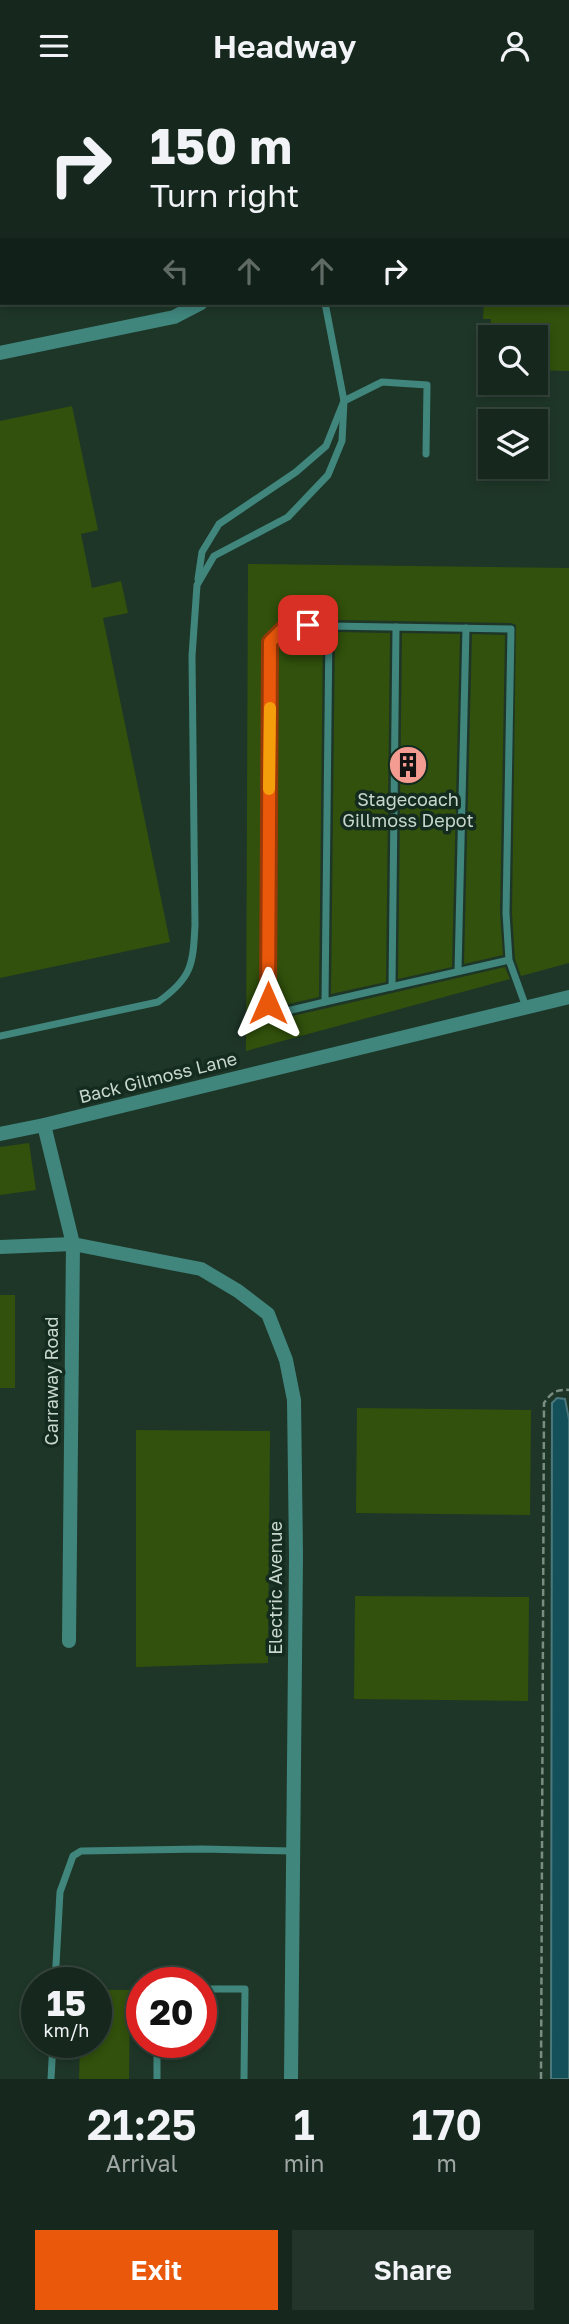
<!DOCTYPE html>
<style>
body{margin:0;font-family:"Golos Text",sans-serif;background:#23342b;color:#f1f3f6;height:100vh;display:flex;flex-direction:column;font-size:26px;white-space:nowrap}
*{box-sizing:border-box;margin:0}
p{font-size:23px;color:#9ea6a4}
.icon{flex:none;width:38px;height:38px;fill:none;stroke:currentColor;stroke-width:2;stroke-linecap:round;stroke-linejoin:round}
.map{position:relative;height:1988px;overflow:hidden}
.sheet{display:flex;flex-direction:column;background:#16281e;flex:1}
.sheet>*{flex:none}
.top-card{position:absolute;left:0px;top:0px;width:570px;height:214px;box-shadow:0 4px 10px #0003,0 0 0 2px #35443c;background:#16281e;color:#f1f3f6;overflow:hidden}
.tools{position:absolute;left:478px;top:234px;display:grid;gap:14px}
.tools a{display:grid;place-items:center;width:70px;height:70px;border-radius:0px;background:#16281e;box-shadow:0 4px 10px #0003,0 0 0 2px #35443c;font-size:35px}
.speed{position:absolute;left:21px;top:1876px;display:flex;gap:14px;font-size:35px;font-weight:700;text-align:center}
.speed>*{display:grid;place-content:center;width:91px;height:91px;border-radius:50%;background:#16281e;box-shadow:0 4px 10px #0003,0 0 0 2px #35443c;line-height:1}
.speed small{font-size:18px;font-weight:400}
.speed .limit{border:10px solid #d22;background:#fff;color:#111}
.pin{position:absolute;display:grid;place-items:center;width:60px;height:60px;color:#fff;margin:-30px;border-radius:14px;box-shadow:0 4px 10px #0006}
.me{position:absolute;width:77px;margin:-38px;rotate:0deg;stroke-linejoin:round;filter:drop-shadow(0 0 5px #0008)}
.turn{display:flex;align-items:center;gap:24px;height:147px;padding:0 35px;font-size:32px}
.turn .icon{width:91px;height:91px;stroke-width:2.5}
.turn b{display:block;font-size:49px;line-height:60px}
.lanes{display:flex;align-items:center;height:66px;padding:0 35px;background:#0003;justify-content:center;gap:35px;direction:ltr}
.lanes .off{opacity:.35}
.eta{display:flex;justify-content:space-evenly;align-items:center;height:119px;text-align:center}
.eta b{font-size:42px;font-weight:600;line-height:49px}
.button{display:flex;gap:14px;margin-top:auto;padding:14px 35px}
.button a{flex:1;height:80px;border-radius:0px;background:#ea580c;color:#fff;font-size:28px;font-weight:600;line-height:80px;text-align:center}
.button a+a{background:#23342b;color:#f1f3f6}
header{display:flex;justify-content:space-between;align-items:center;height:91px;padding:0 35px;background:#16281e;font-size:32px;font-weight:600}
.map>svg:first-child{display:block}
.water{fill:#145059;stroke:#4a787c;stroke-width:2}
.building{fill:#31510c}
.lines{fill:none;stroke-linecap:round;stroke-linejoin:round}
.path{stroke:#7a8d82;stroke-width:2.5;stroke-dasharray:7 3.5;stroke-linecap:butt}
.lane{stroke:#40867d;stroke-width:7}
.street{stroke:#40867d;stroke-width:14}
.route-casing{stroke:#983908;stroke-width:18}
.route{stroke:#ea580c;stroke-width:12}
.slow{stroke:#f59e0b;stroke-width:12}
.labels{text-anchor:middle;stroke-width:7;stroke-linejoin:round;paint-order:stroke}
.poi-label{font-size:18px;fill:#c8d7cd;stroke:#142c1f}
.street-label{font-size:18px;fill:#c8d7cd;stroke:#142c1f}
</style>
<header><svg class="icon" aria-label="menu" viewBox="0 0 24 24"><path d="M4 6h16M4 12h16M4 18h16"/></svg>Headway<svg class="icon" aria-label="person" viewBox="0 0 24 24"><circle cx="12" cy="8" r="4"/><path d="M4 21q1-7 8-7t8 7"/></svg></header>
<div class="map">
<svg width="569" height="1988" viewBox="0 0 569 1988">
<rect width="100%" height="100%" fill="#1e3628"/>
<!-- water -->
<polygon class="water" points="557,1307 565,1308 569,1328 569,1988 551,1988 552,1312"/>
<!-- building -->
<g class="building">
<polygon points="484,212 569,212 569,280 536,279 536,247 490,247 491,228 483,228"/>
<polygon points="72,315 98,439 81,443 92,497 121,490 128,522 103,527 170,851 0,887 0,330"/>
<polygon points="248,473 569,477 569,872 521,885 515,868 512,822 516,534 511,532 285,528 264,551 263,916 284,927 505,876 510,888 246,960"/>
<polygon points="289,540 323,541 319,906 284,914 274,909 276,554"/>
<polygon points="335,541 390,542 386,891 331,903"/>
<polygon points="402,542 460,543 452,876 398,888"/>
<polygon points="472,543 505,544 500,822 503,864 464,873"/>
<polygon points="29,1052 36,1099 0,1104 0,1056"/>
<rect x="0" y="1204" width="15" height="93"/>
<polygon points="357,1317 531,1319 530,1424 356,1422"/>
<polygon points="136,1339 270,1340 268,1572 136,1576"/>
<polygon points="355,1505 529,1506 528,1610 354,1608"/>
<polygon points="96,1899 130,1899 129,1988 79,1988 80,1951 96,1951"/>
</g>
<g class="lines">
<!-- path -->
<path class="path" d="M541,1988L544,1312C551,1302 556,1298 569,1299"/>
<!-- lane -->
<g class="lane">
<polyline points="252,0 252,2"/>
<polyline points="198,488 202,461 219,433 296,381 326,355 344,310 382,291 427,294 426,363"/>
<polyline points="509,869 325,911 329,535 511,538 506,822 509,869 526,916"/>
<polyline points="458,880 466,537"/>
<polyline points="392,896 396,536"/>
<polyline points="325,911 283,921 268,912 270,551 287,534 329,535"/>
<path d="M0,945L158,911C192,887 193,874 195,834L192,565L197,494L214,465L288,426L328,384L342,350L344,310L325,212"/>
<polyline points="55,1892 60,1801 73,1765 81,1760 202,1758 293,1760"/>
<polyline points="201,1898 245,1898 244,1988"/>
<polyline points="51,1988 53,1951"/>
<polyline points="157,1988 157,1951"/>
</g>
<!-- street -->
<g class="street">
<polyline points="0,262 174,226 201,212"/>
<polyline points="44,1034 73,1153 69,1550"/>
<polyline points="0,1043 44,1034 569,906"/>
<polyline points="0,1156 73,1153 201,1178 238,1200 268,1223 286,1269 294,1309 296,1464 291,1988"/>
</g>
</g>
<g class="lines">
<!-- route casing -->
<g class="route-casing">
<polyline id="route" points="268,912 270,551 287,534 308,534"/>
</g>
<!-- route -->
<use href="#route" class="route"/>
<!-- slow -->
<polyline class="slow" points="269,698 270,617"/>
</g>
<!-- icons -->
<defs>
<g id="building-disc" transform="scale(2.0125)"><circle r="9.5" fill="#f59c92" stroke="#142c1f"/><path d="M-4-6H4V6H1V3H-1V6H-4ZM-2.5-4.3h1.7v1.8h-1.7ZM.8-4.3h1.7v1.8H.8ZM-2.5-1h1.7V.8h-1.7ZM.8-1h1.7V.8H.8Z" fill="#111"/></g>
</defs>
<g fill-rule="evenodd">
<use href="#building-disc" x="408" y="674"/>
</g>
<g class="labels">
<!-- poi labels -->
<g class="poi-label">
<text x="408" y="715">Stagecoach<tspan x="408" dy="21">Gillmoss Depot</tspan></text>
</g>
<!-- street labels -->
<g class="street-label">
<text transform="translate(158 987) rotate(-14)" y="6">Back Gilmoss Lane</text>
<text transform="translate(52 1290) rotate(-90)" y="6">Carraway Road</text>
<text transform="translate(276 1497) rotate(-90)" y="6">Electric Avenue</text>
</g>
</g>
</svg>
<div class="tools">
<a><svg class="icon" aria-label="search" viewBox="0 0 24 24"><circle cx="10" cy="10" r="6"/><path d="M15 15l6 6"/></svg></a>
<a><svg class="icon" aria-label="layers" viewBox="0 0 24 24"><path d="M12 4l9 5-9 5-9-5zM3 14l9 5 9-5"/></svg></a>
</div>
<div class="speed"><div>15<small>km/h</small></div><div class="limit">20</div></div>
<div class="pin" style="left:308px;top:534px;background:#d93025"><svg class="icon" aria-label="arrive" viewBox="0 0 24 24"><path d="M6 21V4h12l-3 4 3 4H6"/></svg></div>
<svg class="me" style="left:268px;top:912px" viewBox="-20 -20 40 40"><path d="M0-17L14 15 0 8-14 15z" fill="#ea580c" stroke="#fff" stroke-width="4"/></svg>
<div class="top-card">
<div class="turn"><svg class="icon" aria-label="right" viewBox="0 0 24 24"><path d="M7 20v-9h11M14 6l5 5-5 5"/></svg><div><b>150 m</b>Turn right</div></div>
<div class="lanes"><svg class="icon off" aria-label="left" viewBox="0 0 24 24"><path d="M17 20v-9H6M10 6l-5 5 5 5"/></svg><svg class="icon off" aria-label="ahead" viewBox="0 0 24 24"><path d="M12 20V5M6 11l6-6 6 6"/></svg><svg class="icon off" aria-label="ahead" viewBox="0 0 24 24"><path d="M12 20V5M6 11l6-6 6 6"/></svg><svg class="icon" aria-label="right" viewBox="0 0 24 24"><path d="M7 20v-9h11M14 6l5 5-5 5"/></svg></div>
</div>
</div>
<section class="sheet">
<div class="eta">
<div><b>21:25</b><p>Arrival</p></div>
<div><b>1</b><p>min</p></div>
<div><b>170</b><p>m</p></div>
</div>
<div class="button"><a>Exit</a><a>Share</a></div>
</section>
